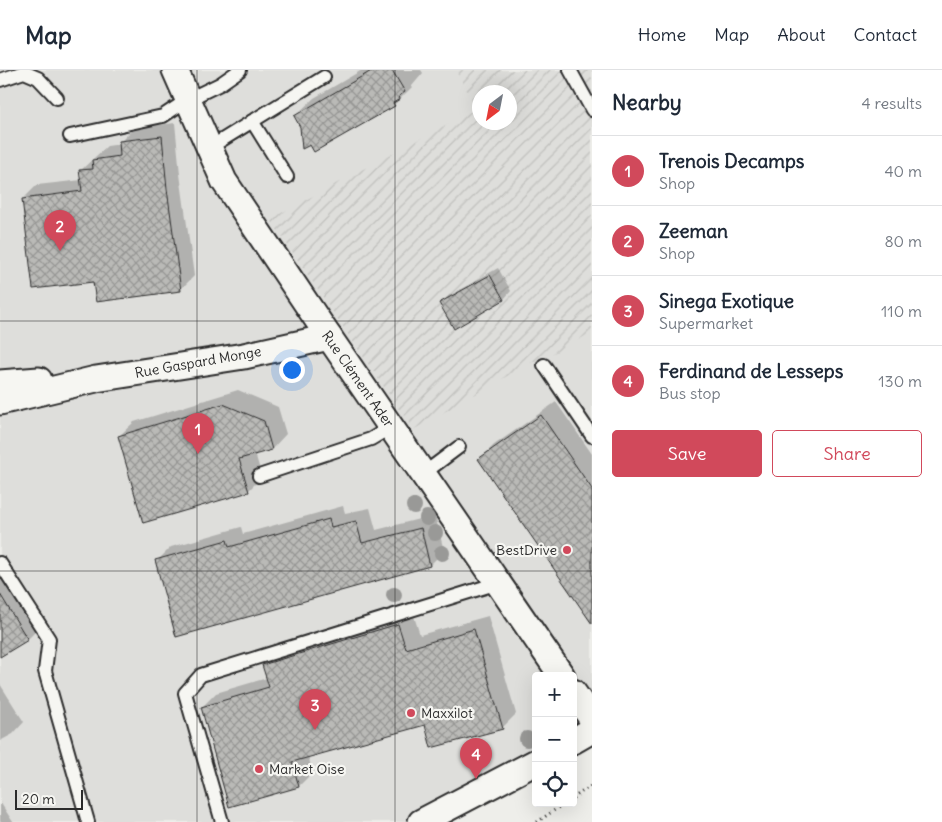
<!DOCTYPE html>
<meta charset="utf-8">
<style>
:root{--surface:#fff;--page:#f6f6f7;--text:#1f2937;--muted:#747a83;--line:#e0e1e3;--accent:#d1495b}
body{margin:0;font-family:Delius,sans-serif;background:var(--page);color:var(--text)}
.controls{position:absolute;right:15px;bottom:15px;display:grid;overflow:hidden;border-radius:5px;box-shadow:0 5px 20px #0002}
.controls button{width:45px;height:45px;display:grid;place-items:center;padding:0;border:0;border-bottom:1px solid var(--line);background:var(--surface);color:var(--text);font:25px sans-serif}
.compass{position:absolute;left:472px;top:15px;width:45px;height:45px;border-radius:50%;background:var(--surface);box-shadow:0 5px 20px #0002;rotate:212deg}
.scale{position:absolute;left:15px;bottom:12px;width:68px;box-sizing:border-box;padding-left:5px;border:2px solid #2b2b2b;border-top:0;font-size:14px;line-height:18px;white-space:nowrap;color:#2b2b2b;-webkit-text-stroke:4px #f6f6f2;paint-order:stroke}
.you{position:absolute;left:291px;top:299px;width:18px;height:18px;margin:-12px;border:4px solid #fff;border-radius:50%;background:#1a73e8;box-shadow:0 0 0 8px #1a73e833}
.badge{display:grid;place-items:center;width:32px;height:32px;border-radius:50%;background:var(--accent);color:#fff;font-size:16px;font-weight:700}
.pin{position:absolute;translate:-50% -41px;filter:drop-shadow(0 1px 2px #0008)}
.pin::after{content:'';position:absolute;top:26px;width:18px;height:15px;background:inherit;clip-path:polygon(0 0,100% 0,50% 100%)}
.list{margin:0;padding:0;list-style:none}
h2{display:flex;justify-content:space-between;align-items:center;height:65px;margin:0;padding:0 20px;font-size:21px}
h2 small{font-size:16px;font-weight:400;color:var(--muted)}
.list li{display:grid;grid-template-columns:32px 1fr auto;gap:15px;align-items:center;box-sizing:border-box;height:70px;padding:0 20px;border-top:1px solid var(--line)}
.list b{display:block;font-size:19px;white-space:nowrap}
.list p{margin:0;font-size:16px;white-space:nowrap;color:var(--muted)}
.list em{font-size:16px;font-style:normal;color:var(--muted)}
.actions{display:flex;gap:10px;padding:15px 20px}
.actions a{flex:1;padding:11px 0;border:1px solid var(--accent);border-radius:5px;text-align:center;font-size:18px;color:var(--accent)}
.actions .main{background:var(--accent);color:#fff}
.icon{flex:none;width:28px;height:28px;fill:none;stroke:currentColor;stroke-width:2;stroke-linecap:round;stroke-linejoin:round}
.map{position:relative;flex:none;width:592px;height:752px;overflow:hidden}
header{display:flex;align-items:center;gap:30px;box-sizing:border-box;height:70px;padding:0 25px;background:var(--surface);border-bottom:1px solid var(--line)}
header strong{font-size:24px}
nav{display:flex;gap:28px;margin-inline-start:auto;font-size:18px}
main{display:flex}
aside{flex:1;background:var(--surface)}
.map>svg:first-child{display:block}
</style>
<header>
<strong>Map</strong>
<nav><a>Home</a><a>Map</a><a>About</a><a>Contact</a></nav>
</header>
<main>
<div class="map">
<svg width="592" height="752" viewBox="0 0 592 752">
<defs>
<pattern id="industrial-furrows" width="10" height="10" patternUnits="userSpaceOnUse" patternTransform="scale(1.25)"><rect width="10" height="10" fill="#dededb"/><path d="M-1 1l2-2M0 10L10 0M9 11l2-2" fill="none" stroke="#bfbfbc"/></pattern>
<pattern id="building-cross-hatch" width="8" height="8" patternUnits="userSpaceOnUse" patternTransform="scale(1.25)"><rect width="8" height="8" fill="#babab7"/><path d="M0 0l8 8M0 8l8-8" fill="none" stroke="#979795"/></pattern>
</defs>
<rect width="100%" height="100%" fill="#eeeeea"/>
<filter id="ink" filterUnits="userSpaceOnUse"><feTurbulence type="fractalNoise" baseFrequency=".02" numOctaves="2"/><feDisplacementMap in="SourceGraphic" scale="10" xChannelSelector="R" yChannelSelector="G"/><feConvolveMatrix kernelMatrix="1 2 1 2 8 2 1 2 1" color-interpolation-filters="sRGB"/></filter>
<g filter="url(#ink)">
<path fill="#dededb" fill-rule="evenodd" d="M0,0H592V666L573,675V606H536V694L423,752H0ZM480,22H510V52H480Z"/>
<path fill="url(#industrial-furrows)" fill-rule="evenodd" d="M455,0H592V262L565,278L528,294L413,360L270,149L477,38ZM480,22H510V52H480Z"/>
<g fill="#0003">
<path d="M362,0H421L423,3L412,16V17L394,35L301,56L295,46L314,28Z"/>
<path d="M175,53L180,104L194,206L180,220L94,210L23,129L37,115L82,110L80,101L95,87L107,76L121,74L120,72L134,58Z"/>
<path d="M498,198L511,221L504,229L455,257L441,233L449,226Z"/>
<path d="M238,320L278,337L286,364L272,379L255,383L262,407L248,421L119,366L134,352Z"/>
<path d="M556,332L592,384V542L480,389L494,375Z"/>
<path d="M343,436L345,443L370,438L376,460L435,445L444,481L430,495L157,491L171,477L241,457L243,464Z"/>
<path d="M0,495L39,558L28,569L0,586Z"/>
<path d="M412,540L420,565L488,546L516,644L502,658L426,653L308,686L313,702L299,716L230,735L202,637L216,623L267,608L263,595L277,581Z"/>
<path d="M0,614L24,652L13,664L0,671Z"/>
<path d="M0,732L13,752H0Z"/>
</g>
<g fill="url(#building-cross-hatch)" stroke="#2b2b2b">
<path d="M373,0H392L405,22L399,26L400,29L393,33L395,36L314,82L310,75L302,79L300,57L294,46Z"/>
<path d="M162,66L167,119L181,221L96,232L93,212L33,219L22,129L82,121L79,100L93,99L92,90L120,86L119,71Z"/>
<path d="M490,205L504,230L454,259L439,233Z"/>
<path d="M223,334L264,351L272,380L239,389L249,422L143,453L118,366Z"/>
<path d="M541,345L592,419V554L478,389Z"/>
<path d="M329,449L331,457L356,451L362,473L421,458L430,496L176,567L155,490L227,470L229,477Z"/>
<path d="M0,524L28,570L0,587Z"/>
<path d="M398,554L406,579L474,559L503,659L431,678L425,655L292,692L299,717L229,737L201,637L269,617L262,595Z"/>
</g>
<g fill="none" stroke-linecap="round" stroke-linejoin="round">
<g stroke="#2b2b2b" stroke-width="16">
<g id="lane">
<path d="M570,0L592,40"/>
<path d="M0,10L24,2L38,8L57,28"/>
<path d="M252,51L287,107"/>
<path d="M70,66L163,46L187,30L220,14L240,0"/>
<path d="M209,78L324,7"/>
<path d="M544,295L592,366"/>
<path d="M423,404L459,377"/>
<path d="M259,406L371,369L391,357"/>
<path d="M0,493L49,569L45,601L88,752"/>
<path d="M222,752L185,623L201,605L498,513"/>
</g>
</g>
<g stroke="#2b2b2b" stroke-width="29">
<g id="street">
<path d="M175,0L224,111L329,267L562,606"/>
<path d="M0,313L39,310"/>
<path d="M0,332L96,309L244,286L329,267"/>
<path d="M573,622L592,649"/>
<path d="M573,671L592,660"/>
<path d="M421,752L536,692"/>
</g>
</g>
<g stroke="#2b2b2b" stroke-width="3" stroke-dasharray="1 4" stroke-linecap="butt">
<path d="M573,728L592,715"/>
<path d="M537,752L565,733"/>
</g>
<use href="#lane" stroke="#f6f6f2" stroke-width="12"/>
<use href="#street" stroke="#f6f6f2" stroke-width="25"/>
</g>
<g fill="#999997">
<circle cx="414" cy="436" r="8"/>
<circle cx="427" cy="448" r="8"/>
<circle cx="435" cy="463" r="8"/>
<circle cx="442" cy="483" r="8"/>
<circle cx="394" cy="525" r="8"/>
<circle cx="527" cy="669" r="8"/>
</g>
</g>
<path fill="none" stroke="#2b2b2b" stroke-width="1" stroke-opacity="0.55" d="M197,0V752M395,0V752M0,251H592M0,501H592"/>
<g fill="#d1495b" stroke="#f6f6f2" stroke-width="2">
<circle cx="567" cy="480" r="5"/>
<circle cx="411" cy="643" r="5"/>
<circle cx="259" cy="699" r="5"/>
</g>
<g text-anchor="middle" stroke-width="4.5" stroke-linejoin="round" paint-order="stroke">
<g font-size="14" fill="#2b2b2b" stroke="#f6f6f2">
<text transform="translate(198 292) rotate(-10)" y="5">Rue Gaspard Monge</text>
<text transform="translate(358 309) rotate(55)" y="5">Rue Clément Ader</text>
</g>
<g font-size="14" fill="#2b2b2b" stroke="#f6f6f2" text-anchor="start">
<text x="557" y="485" text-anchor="end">BestDrive</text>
<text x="421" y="648">Maxxilot</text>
<text x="269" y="704">Market Oise</text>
</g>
</g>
</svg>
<div class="controls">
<button>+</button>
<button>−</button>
<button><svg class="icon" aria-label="locate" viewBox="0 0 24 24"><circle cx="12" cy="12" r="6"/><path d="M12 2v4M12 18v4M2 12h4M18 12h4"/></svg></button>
</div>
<svg class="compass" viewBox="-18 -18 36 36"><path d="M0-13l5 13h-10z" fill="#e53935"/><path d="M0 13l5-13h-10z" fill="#747a83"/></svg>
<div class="scale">20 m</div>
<div class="you"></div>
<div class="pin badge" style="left:198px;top:384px">1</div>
<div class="pin badge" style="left:60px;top:181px">2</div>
<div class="pin badge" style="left:315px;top:660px">3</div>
<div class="pin badge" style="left:476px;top:709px">4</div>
</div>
<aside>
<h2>Nearby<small>4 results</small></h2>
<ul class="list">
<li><span class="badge">1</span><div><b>Trenois Decamps</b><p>Shop</p></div><em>40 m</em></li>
<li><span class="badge">2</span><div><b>Zeeman</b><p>Shop</p></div><em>80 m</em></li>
<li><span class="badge">3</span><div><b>Sinega Exotique</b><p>Supermarket</p></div><em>110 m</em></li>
<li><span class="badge">4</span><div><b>Ferdinand de Lesseps</b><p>Bus stop</p></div><em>130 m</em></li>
</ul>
<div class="actions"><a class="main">Save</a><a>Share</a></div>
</aside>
</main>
